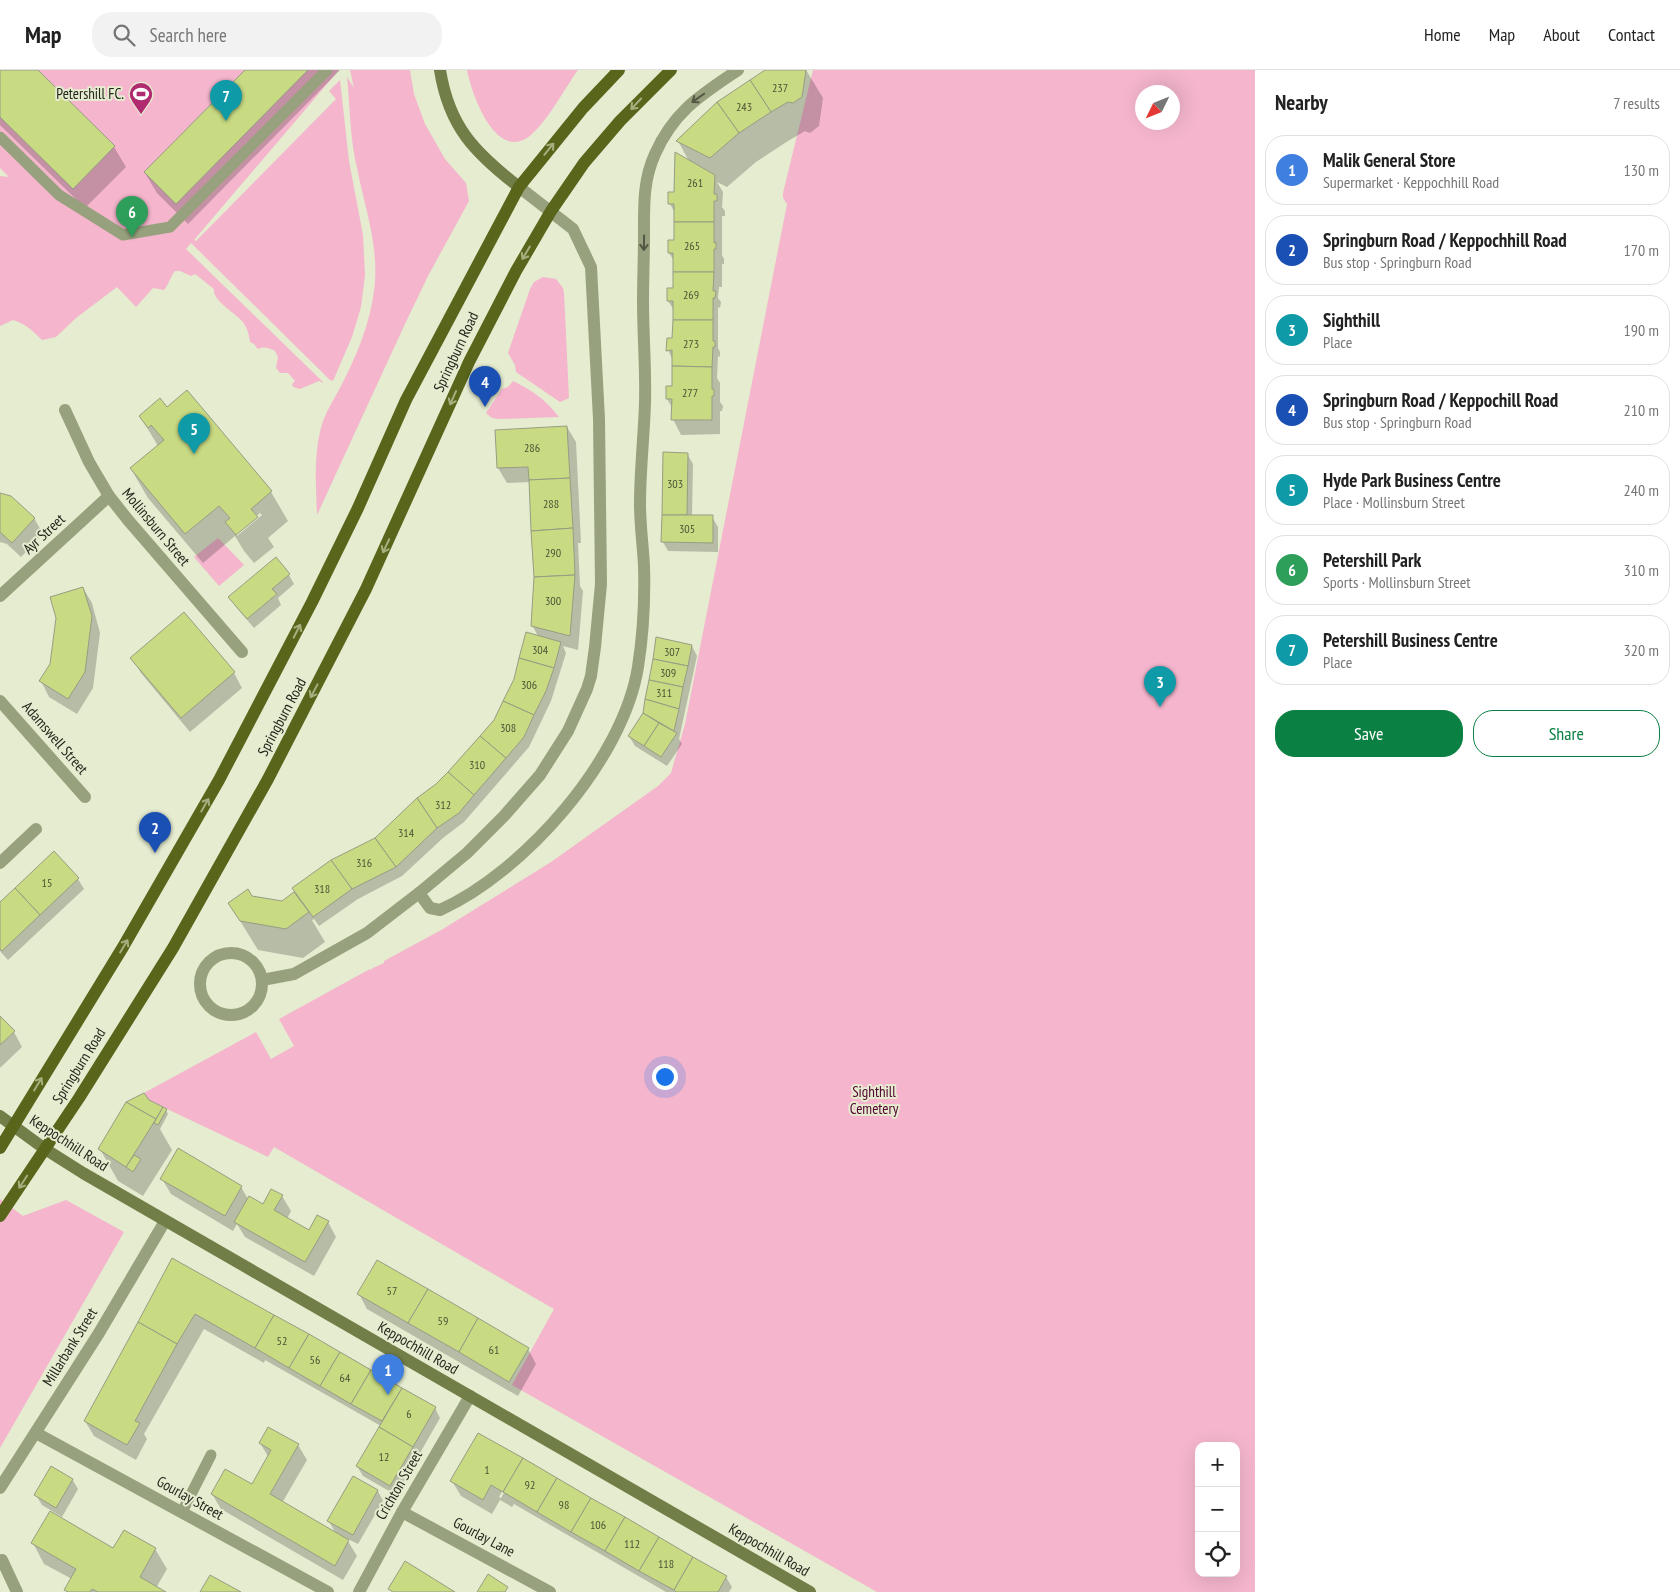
<!DOCTYPE html>
<meta charset="utf-8">
<style>
:root{--surface:#fff;--page:#f2f2f2;--text:#222;--muted:#767676;--line:#e0e0e0;--accent:#0b8043}
body{margin:0;font-family:"PT Sans Narrow",sans-serif;background:var(--page);color:var(--text)}
.controls{position:absolute;right:15px;bottom:15px;display:grid;overflow:hidden;border-radius:10px;box-shadow:0 5px 20px #0002}
.controls button{width:45px;height:45px;display:grid;place-items:center;padding:0;border:0;border-bottom:1px solid var(--line);background:var(--surface);color:var(--text);font:25px sans-serif}
.compass{position:absolute;left:1135px;top:15px;width:45px;height:45px;border-radius:50%;background:var(--surface);box-shadow:0 5px 20px #0002;rotate:227deg}
.you{position:absolute;left:664px;top:1006px;width:18px;height:18px;margin:-12px;border:4px solid #fff;border-radius:50%;background:#1a73e8;box-shadow:0 0 0 8px #1a73e833}
.badge{display:grid;place-items:center;width:32px;height:32px;border-radius:50%;background:var(--accent);color:#fff;font-size:16px;font-weight:700}
.pin{position:absolute;translate:-50% -41px;filter:drop-shadow(0 1px 2px #0008)}
.pin::after{content:'';position:absolute;top:26px;width:18px;height:15px;background:inherit;clip-path:polygon(0 0,100% 0,50% 100%)}
.list{margin:0;padding:0;list-style:none}
h2{display:flex;justify-content:space-between;align-items:center;height:65px;margin:0;padding:0 20px;font-size:21px}
h2 small{font-size:16px;font-weight:400;color:var(--muted)}
.list li{display:grid;grid-template-columns:32px 1fr auto;gap:15px;align-items:center;box-sizing:border-box;height:70px;margin:0 10px 10px;padding:0 10px;border:1px solid var(--line);border-radius:20px}
.list b{display:block;font-size:19px;white-space:nowrap}
.list p{margin:0;font-size:16px;white-space:nowrap;color:var(--muted)}
.list em{font-size:16px;font-style:normal;color:var(--muted)}
.actions{display:flex;gap:10px;padding:15px 20px}
.actions a{flex:1;padding:11px 0;border:1px solid var(--accent);border-radius:20px;text-align:center;font-size:18px;color:var(--accent)}
.actions .main{background:var(--accent);color:#fff}
.icon{flex:none;width:28px;height:28px;fill:none;stroke:currentColor;stroke-width:2;stroke-linecap:round;stroke-linejoin:round}
.map{position:relative;flex:none;width:1255px;height:1522px;overflow:hidden}
header{display:flex;align-items:center;gap:30px;box-sizing:border-box;height:70px;padding:0 25px;background:var(--surface);border-bottom:1px solid var(--line)}
header strong{font-size:24px}
nav{display:flex;gap:28px;margin-inline-start:auto;font-size:18px}
.search{width:350px;height:45px;background:var(--page);display:flex;align-items:center;gap:12px;box-sizing:border-box;padding:0 18px;border-radius:20px;color:var(--muted);font-size:19px}
main{display:flex}
aside{flex:1;background:var(--surface)}
.map>svg:first-child{display:block}
</style>
<header>
<strong>Map</strong>
<div class="search"><svg class="icon" aria-label="search" viewBox="0 0 24 24"><circle cx="10" cy="10" r="6"/><path d="M15 15l6 6"/></svg>Search here</div>
<nav><a>Home</a><a>Map</a><a>About</a><a>Contact</a></nav>
</header>
<main>
<div class="map">
<svg width="1255" height="1522" viewBox="0 0 1255 1522">
<rect width="100%" height="100%" fill="#e5ecd0"/>
<g fill="#f4b5cd" fill-rule="evenodd">
<path d="M0,0H339L194,170L196,171L336,29L329,21L340,10L349,91L363,165L365,205L361,237L352,267L333,311L330,310L191,173L186,179L324,313L319,311L300,319L293,317L292,314L295,311L288,303H280L276,298L278,287L275,281C269,278 264,276 258,279L254,274L250,272C249,264 247,256 241,250C234,242 212,230 214,219L195,204L191,206L180,201H175C170,207 169,214 164,220L153,218L136,237L117,217L76,248L56,267L42,270C33,261 26,254 13,250L0,256V106L9,107L0,98Z"/>
<path d="M350,0H410L414,24L425,54L445,89L466,113L469,131L428,206L404,256L317,445C316,413 313,382 323,351C328,338 336,326 342,314C357,285 370,253 374,221C380,178 365,139 357,98C350,69 350,37 347,7L354,18Z"/>
<path d="M467,0H578C565,18 545,56 527,68C494,89 471,22 467,0Z"/>
<path d="M813,0H1255V1522H877L512,1315L554,1239L274,1077L268,1087L163,1037L149,1030L144,1023L256,962L271,989L294,976L279,949L370,899L371,900L373,898L384,893V891L443,859L551,792L658,716L671,703L685,654L787,134L783,128V123ZM1142,22H1172V52H1142ZM1199,1376H1236V1503H1199Z"/>
<path d="M543,207L556,209L563,218L564,223L569,328L560,332L516,302L515,295L508,283L530,219L534,212Z"/>
<path d="M513,311C533,321 545,329 559,347L499,349L492,348L486,343L502,319L508,317Z"/>
<path d="M218,468L244,495L219,516L194,487Z"/>
<path d="M0,1129L23,1146L66,1130L124,1162L0,1378Z"/>
</g>
<g fill="#0003" fill-rule="evenodd">
<path d="M0,0H36L114,77L126,97L85,138L0,55Z"/>
<path d="M247,0H340L188,154L157,123L145,103Z"/>
<path d="M767,0H806L823,28L819,56L810,63L805,61L788,71L756,92L727,117L717,112L723,122L722,137L725,141V146H722V185L724,189V194H722V217H719L718,228L721,232L720,238L718,237V278L720,282V287L718,286L717,308L720,313V332L723,336L722,341H720V364L681,365L673,349V339L667,329L673,318V290L668,280L674,270V240L668,231L674,220L675,192L669,183L675,171V143L670,134L690,93L678,71Z"/>
<path d="M167,338L271,422L288,451L268,468L274,477L254,493L244,481L235,466L203,493L148,428L131,399L158,376L140,346ZM260,443L262,445L237,466V463Z"/>
<path d="M567,357L576,372L581,473H578L580,516L583,521L578,580L563,576L566,583L551,631L529,677L464,752L443,768L402,806L358,829L319,856L314,849L312,850L325,872L303,888L258,880L229,833L251,827L283,833L376,769L437,715L495,650L538,566L532,555L535,507L530,412L507,413L498,398L496,361Z"/>
<path d="M687,384L693,394L692,446L712,447L718,457V482L668,481L663,472Z"/>
<path d="M0,424L34,448L43,464L21,487L7,474L0,472Z"/>
<path d="M289,505L294,514L278,528L281,535L254,558L236,537L230,527Z"/>
<path d="M83,518L92,533L100,563L93,618L77,644L49,627L41,611L51,594Z"/>
<path d="M692,576L697,586L679,669L682,674L667,696L635,676L629,666Z"/>
<path d="M132,588L234,603L242,618L190,662L141,603Z"/>
<path d="M54,783L78,809L84,819L8,890L0,881V833Z"/>
<path d="M0,947L14,962L22,977L0,998Z"/>
<path d="M149,1031L166,1040L168,1044L160,1059L172,1080L143,1126L118,1111L100,1079Z"/>
<path d="M162,1109L241,1117L248,1129L264,1135L282,1126L291,1141L287,1149L310,1162L328,1152L336,1167L314,1206L245,1167L237,1154L233,1161L171,1124Z"/>
<path d="M173,1190L435,1338L440,1348L396,1425L363,1406L357,1396L381,1356L265,1290L264,1293L204,1259L144,1364L147,1369L136,1390L94,1366L85,1351Z"/>
<path d="M359,1224L528,1279L536,1294L518,1326L367,1239Z"/>
<path d="M478,1364L726,1507L732,1517L729,1522H666L514,1434L512,1437L500,1430L492,1444L461,1426L452,1411ZM517,1395H520L501,1428L499,1427Z"/>
<path d="M260,1373L298,1375L307,1390L282,1433L336,1464L329,1451L354,1408L378,1421L383,1431L358,1474L346,1468L357,1486L343,1510L221,1439L212,1424L252,1416L269,1388Z"/>
<path d="M72,1409L78,1419L62,1447L42,1435L36,1425Z"/>
<path d="M33,1473L114,1480L155,1479L167,1499L156,1518L164,1522H67L66,1520L72,1509L44,1494Z"/>
</g>
<g fill="#c8db83" stroke="#969d83">
<path d="M0,0H38L115,76L73,119L0,47Z"/>
<path d="M245,0H308L176,134L144,102Z"/>
<path d="M765,0H806L802,27L793,33L788,32L771,42L750,10Z"/>
<path d="M750,10L771,42L739,63L717,32Z"/>
<path d="M717,32L739,63L710,88L676,71Z"/>
<path d="M675,82L715,105L714,124H717V131H714V152H674V134H668V122H674Z"/>
<path d="M674,152H714V173L716,172V179H714V202H673V183H668V170H674Z"/>
<path d="M673,202H714L713,221H716L715,228H713V250H673V231H667V218H673Z"/>
<path d="M673,250H713V271H715V277H713L712,297L672,296V280L666,281L667,268H672Z"/>
<path d="M672,296L712,297V319H714V326H712V350H671L672,329H666V316H672Z"/>
<path d="M187,320L272,421L251,439L258,447L236,465L225,452L230,448L219,436L185,464L130,398L164,370L151,355L148,358L139,346L160,328L167,337Z"/>
<path d="M567,356L570,408L529,410L528,397L497,398L495,360Z"/>
<path d="M663,382L688,383L687,445H662Z"/>
<path d="M570,408L573,458L531,461L529,410Z"/>
<path d="M0,423L11,426L35,448L12,473L0,462Z"/>
<path d="M662,445H713V473L661,472Z"/>
<path d="M573,458L575,505L534,507L531,461Z"/>
<path d="M276,487L290,504L272,519L277,524L247,549L228,527Z"/>
<path d="M575,505L570,566L531,556L534,507Z"/>
<path d="M83,517L92,546L85,602L68,629L39,611L50,594L56,548L50,527Z"/>
<path d="M184,542L235,602L181,648L130,588Z"/>
<path d="M526,562L561,572L554,598L519,588Z"/>
<path d="M656,567L692,575L688,596L653,589Z"/>
<path d="M519,588L554,598L546,621L534,645L503,631L514,609Z"/>
<path d="M653,589L688,596L683,617L649,610Z"/>
<path d="M649,610L683,617L679,639L645,629Z"/>
<path d="M645,629L679,639L674,661L643,643Z"/>
<path d="M503,631L534,645L524,667L506,688L480,666L494,650Z"/>
<path d="M643,643L659,653L644,676L628,666Z"/>
<path d="M659,653L677,663L661,687L644,676Z"/>
<path d="M480,666L506,688L474,725L448,702Z"/>
<path d="M448,702L474,725L459,743L437,758L417,728L436,714Z"/>
<path d="M417,728L437,758L396,797L375,768Z"/>
<path d="M375,768L396,797L352,819L331,790Z"/>
<path d="M54,781L79,808L40,845L15,818Z"/>
<path d="M331,790L352,819L313,847L292,818Z"/>
<path d="M15,818L40,845L2,881L0,879V832Z"/>
<path d="M248,819L252,826L282,831L294,822L309,842L286,859L240,851L228,833Z"/>
<path d="M0,946L15,961L0,975Z"/>
<path d="M144,1023L149,1030L163,1037L156,1049L126,1032Z"/>
<path d="M126,1032L156,1049L126,1097L98,1079Z"/>
<path d="M163,1037L167,1039L158,1055L154,1053Z"/>
<path d="M178,1078L242,1116L225,1146L160,1109Z"/>
<path d="M134,1085L141,1089L133,1102L126,1097Z"/>
<path d="M271,1119L283,1125L274,1140L309,1160L317,1145L329,1151L305,1192L234,1152L249,1126L263,1134Z"/>
<path d="M172,1188L274,1245L255,1278L195,1244L177,1274L138,1252Z"/>
<path d="M377,1190L428,1219L408,1253L357,1224Z"/>
<path d="M428,1219L478,1248L459,1282L408,1253Z"/>
<path d="M274,1245L309,1264L289,1298L255,1278Z"/>
<path d="M478,1248L529,1278L509,1312L459,1282Z"/>
<path d="M138,1252L177,1274L135,1351L140,1353L127,1375L84,1351Z"/>
<path d="M309,1264L340,1282L320,1316L289,1298Z"/>
<path d="M340,1282L371,1300L351,1334L320,1316Z"/>
<path d="M371,1300L402,1318L382,1351L351,1334Z"/>
<path d="M402,1318L436,1337L413,1377L379,1357Z"/>
<path d="M268,1357L299,1374L270,1424L349,1470L335,1496L211,1424L225,1399L252,1414L271,1380L259,1373Z"/>
<path d="M379,1357L413,1377L390,1416L356,1396Z"/>
<path d="M478,1363L523,1388L503,1422L491,1415L483,1430L450,1411Z"/>
<path d="M523,1388L557,1408L537,1442L503,1422Z"/>
<path d="M51,1396L73,1409L56,1438L34,1425Z"/>
<path d="M353,1406L378,1420L353,1465L327,1451Z"/>
<path d="M557,1408L591,1428L571,1462L537,1442Z"/>
<path d="M591,1428L625,1447L605,1481L571,1462Z"/>
<path d="M50,1441L113,1478L124,1460L156,1478L140,1507L166,1522H98L92,1519L90,1522H68L64,1520L76,1499L31,1473Z"/>
<path d="M625,1447L659,1467L639,1501L605,1481Z"/>
<path d="M659,1467L693,1487L674,1520L639,1501Z"/>
<path d="M693,1487L727,1506L718,1522H676L674,1520Z"/>
<path d="M405,1491L455,1522H393L388,1519Z"/>
<path d="M488,1504L508,1517L505,1522H477Z"/>
<path d="M210,1505L241,1522H200Z"/>
</g>
<g fill="none" stroke-linecap="round" stroke-linejoin="round">
<g stroke="#98a17d" stroke-width="11">
<path d="M0,67L59,125L123,165L170,157L327,0"/>
<path d="M182,1442L211,1385"/>
</g>
<g stroke="#98a17d" stroke-width="12">
<path d="M65,340L89,392L109,426L128,450L242,582"/>
<path d="M0,526L109,426"/>
<path d="M0,631L85,727"/>
<path d="M0,793L36,759"/>
<path d="M419,823L430,838L440,840C524,802 623,690 638,597C643,565 645,529 644,496C643,476 640,455 640,434C640,400 644,366 645,333C646,299 643,265 643,232C643,209 644,187 644,164C644,136 643,110 655,84C674,41 701,25 738,0"/>
<circle cx="231" cy="914" r="31"/>
<path d="M262,910L294,904L367,863L419,823L467,783L504,746L540,705L568,661L587,619L591,606L595,577L601,514L599,349L591,197L573,159L519,117"/>
<path d="M36,1363L328,1522"/>
<path d="M0,1418L99,1263L165,1151"/>
<path d="M402,1442L550,1522"/>
<path d="M2,1490L17,1522"/>
<path d="M359,1522L402,1442L470,1326"/>
</g>
<g stroke="#727e47" stroke-width="12">
<path d="M440,0C449,57 475,83 519,117"/>
<path d="M0,1046L45,1079L83,1103L810,1522"/>
</g>
<g stroke="#58651b" stroke-width="12">
<path d="M0,1078L123,877L219,710L312,532L358,438L406,330L519,117L583,38L619,0"/>
<path d="M0,1146L79,1028L173,878L268,709L366,519L469,292L516,201L551,141L584,93L620,51L671,0"/>
</g>
</g>
<defs><path id="oneway-shaft" d="M-6 0H5M1.5-3L5.5 0L1.5 3" fill="none" stroke-width="1.6" stroke-linecap="round" stroke-linejoin="round" transform="scale(1.25)"/></defs>
<g stroke="#525743">
<use href="#oneway-shaft" transform="translate(698 28) rotate(145)"/>
<use href="#oneway-shaft" transform="translate(644 173) rotate(91)"/>
</g>
<g stroke="#a6af7f">
<use href="#oneway-shaft" transform="translate(636 34) rotate(133)"/>
<use href="#oneway-shaft" transform="translate(549 79) rotate(-51)"/>
<use href="#oneway-shaft" transform="translate(526 183) rotate(121)"/>
<use href="#oneway-shaft" transform="translate(453 328) rotate(114)"/>
<use href="#oneway-shaft" transform="translate(386 476) rotate(115)"/>
<use href="#oneway-shaft" transform="translate(297 561) rotate(-63)"/>
<use href="#oneway-shaft" transform="translate(314 621) rotate(118)"/>
<use href="#oneway-shaft" transform="translate(205 735) rotate(-60)"/>
<use href="#oneway-shaft" transform="translate(124 876) rotate(-59)"/>
<use href="#oneway-shaft" transform="translate(38 1014) rotate(-59)"/>
<use href="#oneway-shaft" transform="translate(23 1112) rotate(123)"/>
</g>
<defs>
<g id="stadium-pin" transform="scale(1.25)"><path d="M0 17L-7.5 6A9.5 9.5 0 1 1 7.5 6Z" fill="#b02a6f" stroke="#e5ecd0"/><path d="M0-5a6.5 5 0 1 0 0 10a6.5 5 0 1 0 0-10ZM-3.5-1.8h7v3.6h-7Z" fill="#fff"/></g>
</defs>
<g fill-rule="evenodd">
<use href="#stadium-pin" x="141" y="24"/>
</g>
<g text-anchor="middle" stroke-width="4" stroke-linejoin="round" paint-order="stroke">
<g font-size="12" fill="#4d5336">
<text x="780" y="22">237</text>
<text x="744" y="41">243</text>
<text x="695" y="117">261</text>
<text x="692" y="180">265</text>
<text x="691" y="229">269</text>
<text x="691" y="278">273</text>
<text x="690" y="327">277</text>
<text x="532" y="382">286</text>
<text x="675" y="418">303</text>
<text x="551" y="438">288</text>
<text x="687" y="463">305</text>
<text x="553" y="487">290</text>
<text x="553" y="535">300</text>
<text x="540" y="584">304</text>
<text x="672" y="586">307</text>
<text x="668" y="607">309</text>
<text x="529" y="619">306</text>
<text x="664" y="627">311</text>
<text x="508" y="662">308</text>
<text x="477" y="699">310</text>
<text x="443" y="739">312</text>
<text x="406" y="767">314</text>
<text x="364" y="797">316</text>
<text x="47" y="817">15</text>
<text x="322" y="823">318</text>
<text x="392" y="1225">57</text>
<text x="443" y="1255">59</text>
<text x="282" y="1275">52</text>
<text x="494" y="1284">61</text>
<text x="315" y="1294">56</text>
<text x="345" y="1312">64</text>
<text x="409" y="1348">6</text>
<text x="384" y="1391">12</text>
<text x="487" y="1404">1</text>
<text x="530" y="1419">92</text>
<text x="564" y="1439">98</text>
<text x="598" y="1459">106</text>
<text x="632" y="1478">112</text>
<text x="666" y="1498">118</text>
</g>
<g font-size="15" fill="#24261c" stroke="#e5ecd0" text-anchor="end">
<text x="124" y="29">Petershill FC.</text>
</g>
<g font-size="15" fill="#24261c" stroke="#e5ecd0">
<text transform="translate(456 282) rotate(-65)" y="5">Springburn Road</text>
<text transform="translate(156 457) rotate(50)" y="5">Mollinsburn Street</text>
<text transform="translate(44 464) rotate(-43)" y="5">Ayr Street</text>
<text transform="translate(282 647) rotate(-62)" y="5">Springburn Road</text>
<text transform="translate(55 668) rotate(49)" y="5">Adamswell Street</text>
<text transform="translate(79 996) rotate(-58)" y="5">Springburn Road</text>
<text transform="translate(69 1073) rotate(33)" y="5">Keppochhill Road</text>
<text transform="translate(70 1277) rotate(-58)" y="5">Millarbank Street</text>
<text transform="translate(418 1278) rotate(30)" y="5">Keppochhill Road</text>
<text transform="translate(399 1415) rotate(-60)" y="5">Crichton Street</text>
<text transform="translate(190 1428) rotate(29)" y="5">Gourlay Street</text>
<text transform="translate(484 1467) rotate(28)" y="5">Gourlay Lane</text>
<text transform="translate(769 1480) rotate(30)" y="5">Keppochhill Road</text>
</g>
<g font-size="15" fill="#53032f" stroke="#e5ecd0">
<text x="874" y="1027">Sighthill<tspan x="874" dy="17">Cemetery</tspan></text>
</g>
</g>
</svg>
<div class="controls">
<button>+</button>
<button>−</button>
<button><svg class="icon" aria-label="locate" viewBox="0 0 24 24"><circle cx="12" cy="12" r="6"/><path d="M12 2v4M12 18v4M2 12h4M18 12h4"/></svg></button>
</div>
<svg class="compass" viewBox="-18 -18 36 36"><path d="M0-13l5 13h-10z" fill="#e53935"/><path d="M0 13l5-13h-10z" fill="#767676"/></svg>
<div class="you"></div>
<div class="pin badge" style="left:388px;top:1325px;background:#3f7fe0">1</div>
<div class="pin badge" style="left:155px;top:783px;background:#1a4fb4">2</div>
<div class="pin badge" style="left:1160px;top:637px;background:#0f9aa8">3</div>
<div class="pin badge" style="left:485px;top:337px;background:#1a4fb4">4</div>
<div class="pin badge" style="left:194px;top:384px;background:#0f9aa8">5</div>
<div class="pin badge" style="left:132px;top:167px;background:#2e9e5b">6</div>
<div class="pin badge" style="left:226px;top:51px;background:#0f9aa8">7</div>
</div>
<aside>
<h2>Nearby<small>7 results</small></h2>
<ul class="list">
<li><span class="badge" style="background:#3f7fe0">1</span><div><b>Malik General Store</b><p>Supermarket · Keppochhill Road</p></div><em>130 m</em></li>
<li><span class="badge" style="background:#1a4fb4">2</span><div><b>Springburn Road / Keppochhill Road</b><p>Bus stop · Springburn Road</p></div><em>170 m</em></li>
<li><span class="badge" style="background:#0f9aa8">3</span><div><b>Sighthill</b><p>Place</p></div><em>190 m</em></li>
<li><span class="badge" style="background:#1a4fb4">4</span><div><b>Springburn Road / Keppochill Road</b><p>Bus stop · Springburn Road</p></div><em>210 m</em></li>
<li><span class="badge" style="background:#0f9aa8">5</span><div><b>Hyde Park Business Centre</b><p>Place · Mollinsburn Street</p></div><em>240 m</em></li>
<li><span class="badge" style="background:#2e9e5b">6</span><div><b>Petershill Park</b><p>Sports · Mollinsburn Street</p></div><em>310 m</em></li>
<li><span class="badge" style="background:#0f9aa8">7</span><div><b>Petershill Business Centre</b><p>Place</p></div><em>320 m</em></li>
</ul>
<div class="actions"><a class="main">Save</a><a>Share</a></div>
</aside>
</main>
